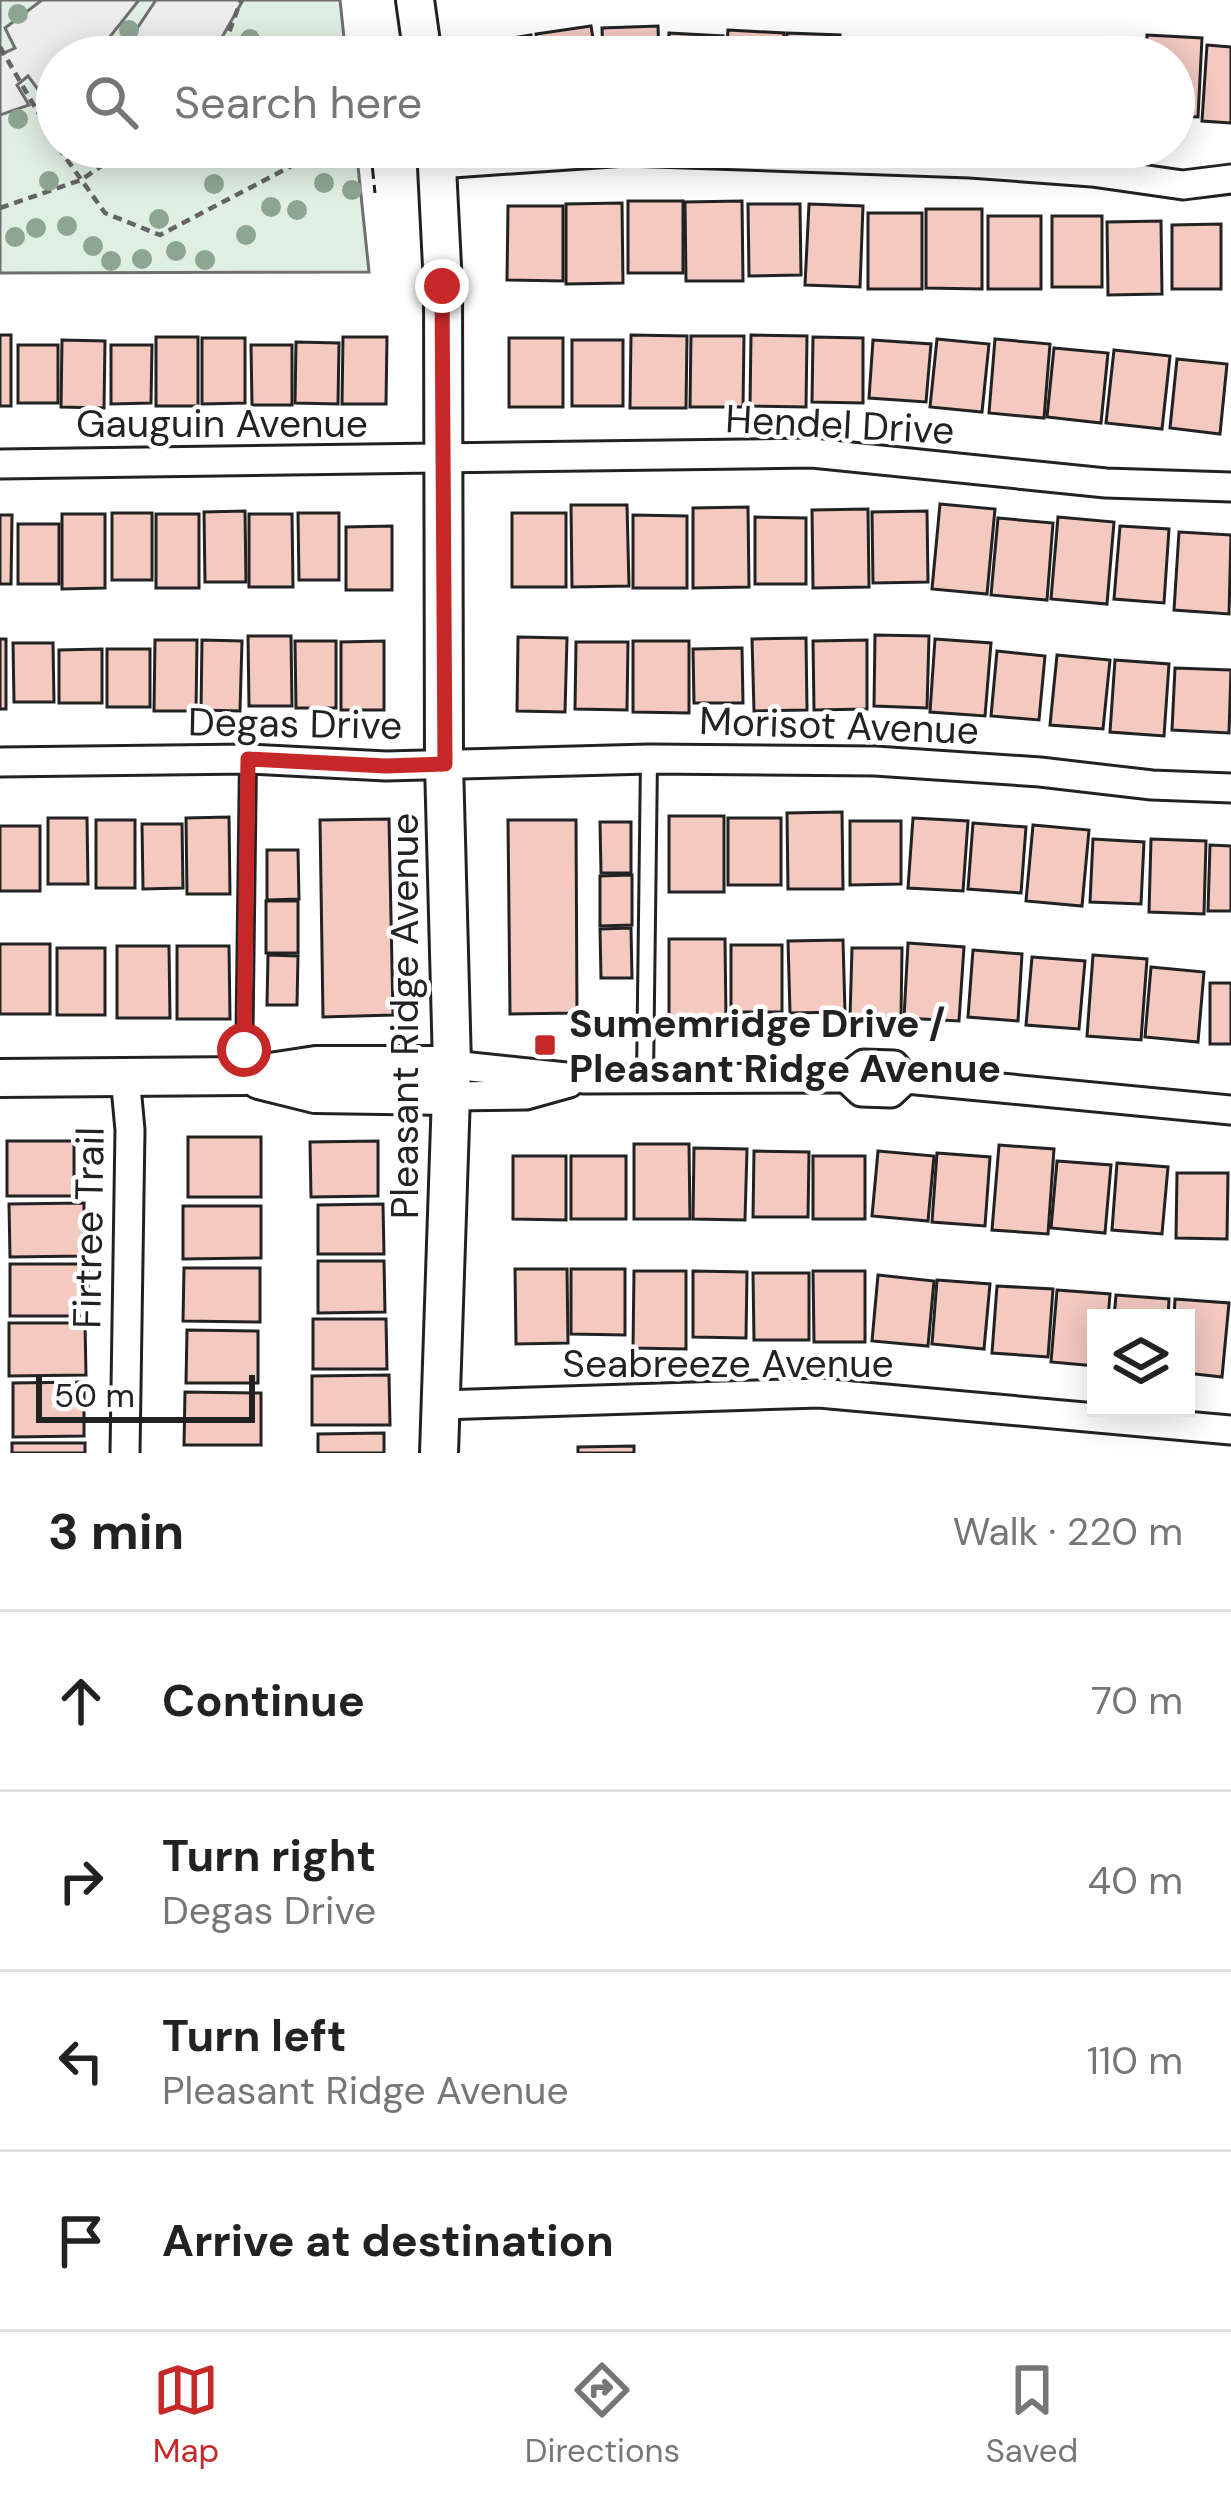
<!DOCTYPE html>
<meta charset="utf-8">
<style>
:root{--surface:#fff;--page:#f2f2f2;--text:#222;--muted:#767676;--line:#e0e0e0;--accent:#c62828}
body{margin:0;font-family:"DM Sans",sans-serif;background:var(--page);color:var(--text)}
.controls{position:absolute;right:36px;bottom:36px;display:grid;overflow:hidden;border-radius:0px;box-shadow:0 6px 30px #0003}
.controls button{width:108px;height:108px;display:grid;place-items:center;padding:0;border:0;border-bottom:3px solid var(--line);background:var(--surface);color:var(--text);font:60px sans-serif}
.scale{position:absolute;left:36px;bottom:30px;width:219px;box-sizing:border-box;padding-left:12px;border:6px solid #222;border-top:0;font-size:33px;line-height:42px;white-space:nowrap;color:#222;-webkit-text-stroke:9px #fff;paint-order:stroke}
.stop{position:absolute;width:36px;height:36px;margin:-27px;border:9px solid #c62828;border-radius:50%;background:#fff}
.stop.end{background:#c62828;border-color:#fff;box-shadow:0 3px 12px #0008}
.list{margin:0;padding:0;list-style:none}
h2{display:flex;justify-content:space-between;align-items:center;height:156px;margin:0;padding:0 48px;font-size:51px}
h2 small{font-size:39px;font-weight:400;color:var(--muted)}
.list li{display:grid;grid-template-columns:78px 1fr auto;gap:36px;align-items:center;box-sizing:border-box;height:180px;padding:0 48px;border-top:3px solid var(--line)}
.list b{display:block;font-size:45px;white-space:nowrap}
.list p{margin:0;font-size:39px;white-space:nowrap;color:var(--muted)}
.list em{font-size:39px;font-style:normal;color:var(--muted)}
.icon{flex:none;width:66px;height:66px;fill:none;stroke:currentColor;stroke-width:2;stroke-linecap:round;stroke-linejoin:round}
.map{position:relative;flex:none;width:1231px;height:1453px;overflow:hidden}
.search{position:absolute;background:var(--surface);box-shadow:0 6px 30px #0003;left:36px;right:36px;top:36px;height:132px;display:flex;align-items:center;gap:30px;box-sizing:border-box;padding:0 42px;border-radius:66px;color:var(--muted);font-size:45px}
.sheet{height:876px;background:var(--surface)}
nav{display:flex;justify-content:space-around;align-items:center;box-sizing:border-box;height:168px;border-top:3px solid var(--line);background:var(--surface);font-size:33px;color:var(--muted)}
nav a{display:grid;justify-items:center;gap:6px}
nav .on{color:var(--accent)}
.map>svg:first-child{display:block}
</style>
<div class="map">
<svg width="1231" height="1453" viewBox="0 0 1231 1453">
<rect width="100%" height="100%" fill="#fff"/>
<path fill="#e0efe3" stroke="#6f6f6f" stroke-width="3" d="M0,0H340L346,57H57V147H356L369,272L0,273Z"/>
<g fill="#ededed" stroke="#6f6f6f" stroke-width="3">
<path d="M42,0H139L94,57H57V86L43,96L28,76L17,85L29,105L0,115V55L15,48L5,28Z"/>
<path d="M156,0H243L211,57H112L132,36Z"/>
</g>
<g fill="#f3c9c0" stroke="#222" stroke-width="3">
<path d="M591,26L596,57H539L536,34Z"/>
<path d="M658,26L659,57H603L602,28Z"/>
<path d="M728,30L784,33L783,57H726Z"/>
<path d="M669,33L723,36L722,57H668Z"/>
<path d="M787,33L840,35L839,57H786Z"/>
<path d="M531,35L535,57H477L475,44Z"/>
<path d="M1147,35L1202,38L1198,117L1174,116V57H1146Z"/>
<path d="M905,41L960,44V57H904Z"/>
<path d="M848,42L901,45V57H847Z"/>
<path d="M966,44L1020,46V57H966Z"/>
<path d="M1026,44L1080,49V57H1025Z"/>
<path d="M1207,45L1231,47V123L1202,121Z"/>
<rect x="628" y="201" width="55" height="72"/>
<path d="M742,201L743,281H686L685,202Z"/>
<path d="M622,203L623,283L566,284V204Z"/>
<path d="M748,204H800L801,275L749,276Z"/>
<path d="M809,204L863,206L860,287L805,285Z"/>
<path d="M508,206H563V281L507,280Z"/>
<path d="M926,209H982V289L926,288Z"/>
<rect x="868" y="213" width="54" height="76"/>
<rect x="988" y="216" width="53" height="73"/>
<rect x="1052" y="216" width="50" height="71"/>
<path d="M1161,221L1162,294L1108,295L1107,222Z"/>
<path d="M1221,224V289H1172V225Z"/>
<rect x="0" y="335" width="11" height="71"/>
<path d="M631,335L687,336L686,408H630Z"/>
<path d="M751,335L807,336L806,407L750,406Z"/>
<path d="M691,336H744L743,407H690Z"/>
<rect x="156" y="337" width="42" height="69"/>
<path d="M343,337H387L386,404H342Z"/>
<path d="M813,337L863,338V403L812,402Z"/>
<path d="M202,338H245V403L202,404Z"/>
<rect x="509" y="338" width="54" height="69"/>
<path d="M937,339L989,344L982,412L930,407Z"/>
<path d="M995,339L1050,344L1044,418L989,413Z"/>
<path d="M62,340L105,341L104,408L61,407Z"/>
<rect x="572" y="340" width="51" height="66"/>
<path d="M873,340L931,344L926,402L869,398Z"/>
<path d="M296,342L339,343L338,404L295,403Z"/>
<rect x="18" y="345" width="40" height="58"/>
<path d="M111,345H152L151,403L111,404Z"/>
<path d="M251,345H292V405H252Z"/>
<path d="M1054,348L1108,353L1101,423L1047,417Z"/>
<path d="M1114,350L1170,356L1162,429L1106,423Z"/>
<path d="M1177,359L1227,364L1220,434L1170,428Z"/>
<path d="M940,504L995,509L987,594L932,589Z"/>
<path d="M571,505H627L629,586L572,587Z"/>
<path d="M748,507L749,587L693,588V508Z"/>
<path d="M868,509L869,587L813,588L812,510Z"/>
<path d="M245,511L246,582H205L204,512Z"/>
<path d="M927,511L928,582L873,583L872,512Z"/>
<rect x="112" y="513" width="40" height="67"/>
<path d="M298,513H339V580H299Z"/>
<rect x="512" y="513" width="54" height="74"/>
<path d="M62,514H105V588L62,589Z"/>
<rect x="156" y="514" width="43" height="74"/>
<path d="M249,514H292L293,587H249Z"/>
<path d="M0,515H12L11,584H0Z"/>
<path d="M633,515L687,516V588H633Z"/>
<path d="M755,517L806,518V584H755Z"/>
<path d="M1058,517L1114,522L1107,604L1051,599Z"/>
<path d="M998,518L1053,523L1047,600L991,595Z"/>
<rect x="18" y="524" width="41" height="60"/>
<path d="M392,526V590H346V527Z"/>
<path d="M1120,526L1169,529L1164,603L1114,599Z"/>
<path d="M1179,532L1231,535L1229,614L1174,610Z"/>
<path d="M875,635L929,636L927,708L874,706Z"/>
<path d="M248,636H291L292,706H249Z"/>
<path d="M518,637L567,638L565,712L517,711Z"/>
<path d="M806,638L807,710L754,711L752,639Z"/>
<rect x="0" y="639" width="6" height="70"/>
<path d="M935,639L991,643L985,716L930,712Z"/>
<path d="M155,640H197L196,711H154Z"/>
<path d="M202,640L242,641L240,711L201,710Z"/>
<path d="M867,640V709L814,710L813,641Z"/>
<path d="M295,641H336V708H296Z"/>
<path d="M384,641V710H341V642Z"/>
<path d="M633,641H689V713L633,712Z"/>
<path d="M576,642H628L627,710L575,709Z"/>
<path d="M13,643H53L54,702H14Z"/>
<path d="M742,648L743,703H694L693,649Z"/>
<path d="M102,649V703H59V650Z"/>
<rect x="107" y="649" width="43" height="58"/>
<path d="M997,651L1045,656L1039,720L991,716Z"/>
<path d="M1057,655L1110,660L1103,729L1050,725Z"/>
<path d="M1115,660L1169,664L1164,736L1110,732Z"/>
<path d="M1175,668L1231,670L1229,733L1172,730Z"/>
<path d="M842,812L843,889H788L787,813Z"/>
<rect x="669" y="816" width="55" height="76"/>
<path d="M229,817L230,894H187L186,818Z"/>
<path d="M48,818H87L88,884H48Z"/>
<rect x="728" y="818" width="53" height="67"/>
<path d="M913,818L968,821L963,891L908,888Z"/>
<path d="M389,819L393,1015L323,1017L320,820Z"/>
<rect x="96" y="820" width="39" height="68"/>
<path d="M508,820H576L577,1013L510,1014Z"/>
<path d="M850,821H901V884L850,885Z"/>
<path d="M600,822H631V873H601Z"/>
<path d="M973,823L1026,827L1021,893L968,889Z"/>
<path d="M142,824H182L183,888L143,889Z"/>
<path d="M1033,825L1089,830L1082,906L1026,901Z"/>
<rect x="0" y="826" width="40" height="65"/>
<path d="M1093,839L1144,842L1141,904L1090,902Z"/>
<path d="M1151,839L1206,841L1204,914L1149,912Z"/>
<path d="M1210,845L1231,846V911H1208Z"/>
<path d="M267,850H298L299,899L267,900Z"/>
<path d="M632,875V925L600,926V876Z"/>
<rect x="266" y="901" width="32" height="52"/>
<path d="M631,928L632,978H601L600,929Z"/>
<path d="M669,939H725L726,1020L669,1021Z"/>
<path d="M843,940L845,1012L790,1013L788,941Z"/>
<path d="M908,943L964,947L959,1021L904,1018Z"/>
<rect x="0" y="944" width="50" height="70"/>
<rect x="731" y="945" width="51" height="67"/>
<path d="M117,946H169L170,1018H117Z"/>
<path d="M177,946H229L230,1019H177Z"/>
<rect x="57" y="948" width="48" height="67"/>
<path d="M852,948H902L901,1018H850Z"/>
<path d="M973,950L1022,954L1018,1021L968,1017Z"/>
<path d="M268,955L298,956L297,1005H267Z"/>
<path d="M1093,955L1147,959L1141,1040L1087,1036Z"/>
<path d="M1032,957L1085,961L1079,1029L1026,1025Z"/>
<path d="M1151,967L1204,972L1198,1042L1145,1037Z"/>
<rect x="1210" y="983" width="21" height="61"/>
<rect x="188" y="1137" width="73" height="60"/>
<rect x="7" y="1141" width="67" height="55"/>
<path d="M378,1141V1196L311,1197L310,1142Z"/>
<path d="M634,1144H689L690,1219H634Z"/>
<path d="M999,1145L1054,1149L1048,1234L992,1230Z"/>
<path d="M694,1148L747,1149L745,1220L693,1219Z"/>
<path d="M754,1151L809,1152L808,1217H753Z"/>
<path d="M878,1151L934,1156L928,1221L872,1216Z"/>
<path d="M937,1153L990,1157L985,1226L932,1222Z"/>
<path d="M513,1156H566V1220L513,1219Z"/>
<rect x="571" y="1156" width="55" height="63"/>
<rect x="813" y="1156" width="52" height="63"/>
<path d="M1057,1161L1111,1165L1105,1233L1051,1228Z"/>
<path d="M1117,1163L1168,1167L1162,1234L1112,1230Z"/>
<path d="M1177,1173H1228L1227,1239L1176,1238Z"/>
<path d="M84,1203V1256L10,1257L9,1204Z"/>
<path d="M383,1204L384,1254H318V1205Z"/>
<path d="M183,1206H261V1258L183,1259Z"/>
<path d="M318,1261H384L385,1312L318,1313Z"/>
<rect x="10" y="1264" width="78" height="52"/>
<path d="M184,1268H260V1322L183,1321Z"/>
<path d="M515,1269H567L568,1343L516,1344Z"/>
<path d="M571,1269H625V1335L571,1334Z"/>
<path d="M634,1271H686V1349L633,1348Z"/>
<path d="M693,1271L747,1272L746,1338L693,1337Z"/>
<path d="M813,1271H865V1342H814Z"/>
<path d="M753,1273H809V1340H754Z"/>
<path d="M878,1275L934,1281L928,1346L872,1341Z"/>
<path d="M937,1280L990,1284L984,1349L932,1344Z"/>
<path d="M997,1286L1053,1289L1048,1357L992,1353Z"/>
<path d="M1057,1290L1110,1294L1108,1318H1096V1366L1051,1362Z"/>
<path d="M1116,1295L1169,1299L1168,1318H1114Z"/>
<path d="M1175,1299L1229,1303L1222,1377L1186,1373V1318H1174Z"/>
<path d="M313,1319H386L387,1369H313Z"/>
<path d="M9,1323H85L86,1375L9,1376Z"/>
<path d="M187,1330L258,1331V1383H186Z"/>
<path d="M389,1375L390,1425H312V1376Z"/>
<path d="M84,1382V1436L13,1437V1383Z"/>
<path d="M185,1392L261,1393V1445H184Z"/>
<path d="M384,1433V1453H318V1434Z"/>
<rect x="12" y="1443" width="73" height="10"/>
<path d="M634,1446V1453H578V1447Z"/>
</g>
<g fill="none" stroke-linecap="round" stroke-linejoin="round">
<g stroke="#222" stroke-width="20">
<g id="lane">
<path d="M244,1072L248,759"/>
<path d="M645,1078L649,759"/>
</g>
</g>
<g stroke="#222" stroke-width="33">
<g id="street">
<path d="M438,164L626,151L970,163L1092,172L1183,185L1231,179"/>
<path d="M0,464L812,453L1106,483L1231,487"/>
<path d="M0,762L248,759L386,766L649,759L875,761L1040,772L1152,785L1231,788"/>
<path d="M452,1065L585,1079L846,1078L864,1064L894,1065L906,1079L1231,1110"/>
<path d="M846,1078L861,1092L891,1093L906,1079"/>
<path d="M451,1096L526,1095L569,1083"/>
<path d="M441,1405L819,1393L1231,1430"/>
<path d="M125,1453L130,1130L125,1076"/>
</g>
</g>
<g stroke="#222" stroke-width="42">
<g id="secondary">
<path d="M415,0L423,57"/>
<path d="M436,147L443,286L444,764L452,1065L439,1453"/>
<path d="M0,1078L244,1076L316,1065H452"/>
<path d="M259,1080L315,1094L451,1096"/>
</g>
</g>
<g stroke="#646464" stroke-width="4.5" stroke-dasharray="9 6" stroke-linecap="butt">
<path d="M0,47L57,145"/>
<path d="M215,57L224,46L241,0"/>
<path d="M58,147L105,213L160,235L301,161L386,154"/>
<path d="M0,208L81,180L129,147"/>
</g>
<use href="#lane" stroke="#fff" stroke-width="14"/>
<use href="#street" stroke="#fff" stroke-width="27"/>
<use href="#secondary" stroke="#fff" stroke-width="36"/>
<path stroke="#222" stroke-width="3" stroke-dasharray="15 6" stroke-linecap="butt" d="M372,164L375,193"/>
</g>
<g fill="#8da692">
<circle cx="18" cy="14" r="10"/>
<circle cx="129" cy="30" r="10"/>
<circle cx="250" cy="39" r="10"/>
<circle cx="18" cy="119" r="10"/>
<circle cx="49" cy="181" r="10"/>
<circle cx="324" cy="183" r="10"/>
<circle cx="214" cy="184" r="10"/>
<circle cx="352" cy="190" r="10"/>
<circle cx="271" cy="207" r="10"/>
<circle cx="297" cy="210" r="10"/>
<circle cx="159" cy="219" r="10"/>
<circle cx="67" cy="226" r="10"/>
<circle cx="36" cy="228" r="10"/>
<circle cx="246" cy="235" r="10"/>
<circle cx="15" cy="237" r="10"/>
<circle cx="93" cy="246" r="10"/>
<circle cx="176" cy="251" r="10"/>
<circle cx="142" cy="259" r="10"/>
<circle cx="205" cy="260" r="10"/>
<circle cx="111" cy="261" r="10"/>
</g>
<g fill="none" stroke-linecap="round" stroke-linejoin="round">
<path stroke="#c62828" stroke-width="15" d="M244,1050L248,759L386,766L445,764L442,286"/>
</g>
<rect fill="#c62828" stroke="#fff" stroke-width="4.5" x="533" y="1033" width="24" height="24" rx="6"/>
<g text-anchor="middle" stroke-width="9" stroke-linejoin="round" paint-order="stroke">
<g font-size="39" fill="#222" stroke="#fff">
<text x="222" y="437">Gauguin Avenue</text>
<text transform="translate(840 424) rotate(3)" y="14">Hendel Drive</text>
<text transform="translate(295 723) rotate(1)" y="14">Degas Drive</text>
<text transform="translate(839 725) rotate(2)" y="14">Morisot Avenue</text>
<text transform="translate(404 1016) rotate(-90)" y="14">Pleasant Ridge Avenue</text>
<text transform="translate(88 1228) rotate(-89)" y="14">Firtree Trail</text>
<text x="728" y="1377">Seabreeze Avenue</text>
</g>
<g font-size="39" font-weight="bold" fill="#222" stroke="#fff" text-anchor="start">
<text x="569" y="1037">Sumemridge Drive /<tspan x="569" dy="45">Pleasant Ridge Avenue</tspan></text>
</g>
</g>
</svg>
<div class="controls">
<button><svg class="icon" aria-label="layers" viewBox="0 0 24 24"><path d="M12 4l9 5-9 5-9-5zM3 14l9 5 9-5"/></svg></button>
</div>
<div class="scale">50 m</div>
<div class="stop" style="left:244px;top:1050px"></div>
<div class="stop end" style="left:442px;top:286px"></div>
<div class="search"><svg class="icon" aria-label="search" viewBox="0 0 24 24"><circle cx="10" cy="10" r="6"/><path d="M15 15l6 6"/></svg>Search here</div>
</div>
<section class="sheet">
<h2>3 min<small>Walk · 220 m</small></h2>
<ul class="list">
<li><svg class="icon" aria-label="ahead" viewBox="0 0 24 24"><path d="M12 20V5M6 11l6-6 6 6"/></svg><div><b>Continue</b></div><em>70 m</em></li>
<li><svg class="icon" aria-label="right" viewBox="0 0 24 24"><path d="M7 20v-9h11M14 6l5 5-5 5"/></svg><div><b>Turn right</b><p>Degas Drive</p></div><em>40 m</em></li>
<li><svg class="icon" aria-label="left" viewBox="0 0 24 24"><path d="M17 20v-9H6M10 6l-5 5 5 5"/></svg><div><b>Turn left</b><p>Pleasant Ridge Avenue</p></div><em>110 m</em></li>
<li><svg class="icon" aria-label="arrive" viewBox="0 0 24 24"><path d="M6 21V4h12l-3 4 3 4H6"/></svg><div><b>Arrive at destination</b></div></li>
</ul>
</section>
<nav>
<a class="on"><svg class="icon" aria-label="map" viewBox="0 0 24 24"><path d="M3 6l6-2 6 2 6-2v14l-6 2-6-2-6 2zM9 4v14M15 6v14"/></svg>Map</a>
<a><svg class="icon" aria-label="directions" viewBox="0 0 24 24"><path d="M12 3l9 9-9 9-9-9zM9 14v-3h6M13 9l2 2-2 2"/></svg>Directions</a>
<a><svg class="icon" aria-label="saved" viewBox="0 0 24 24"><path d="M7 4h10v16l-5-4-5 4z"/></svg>Saved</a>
</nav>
